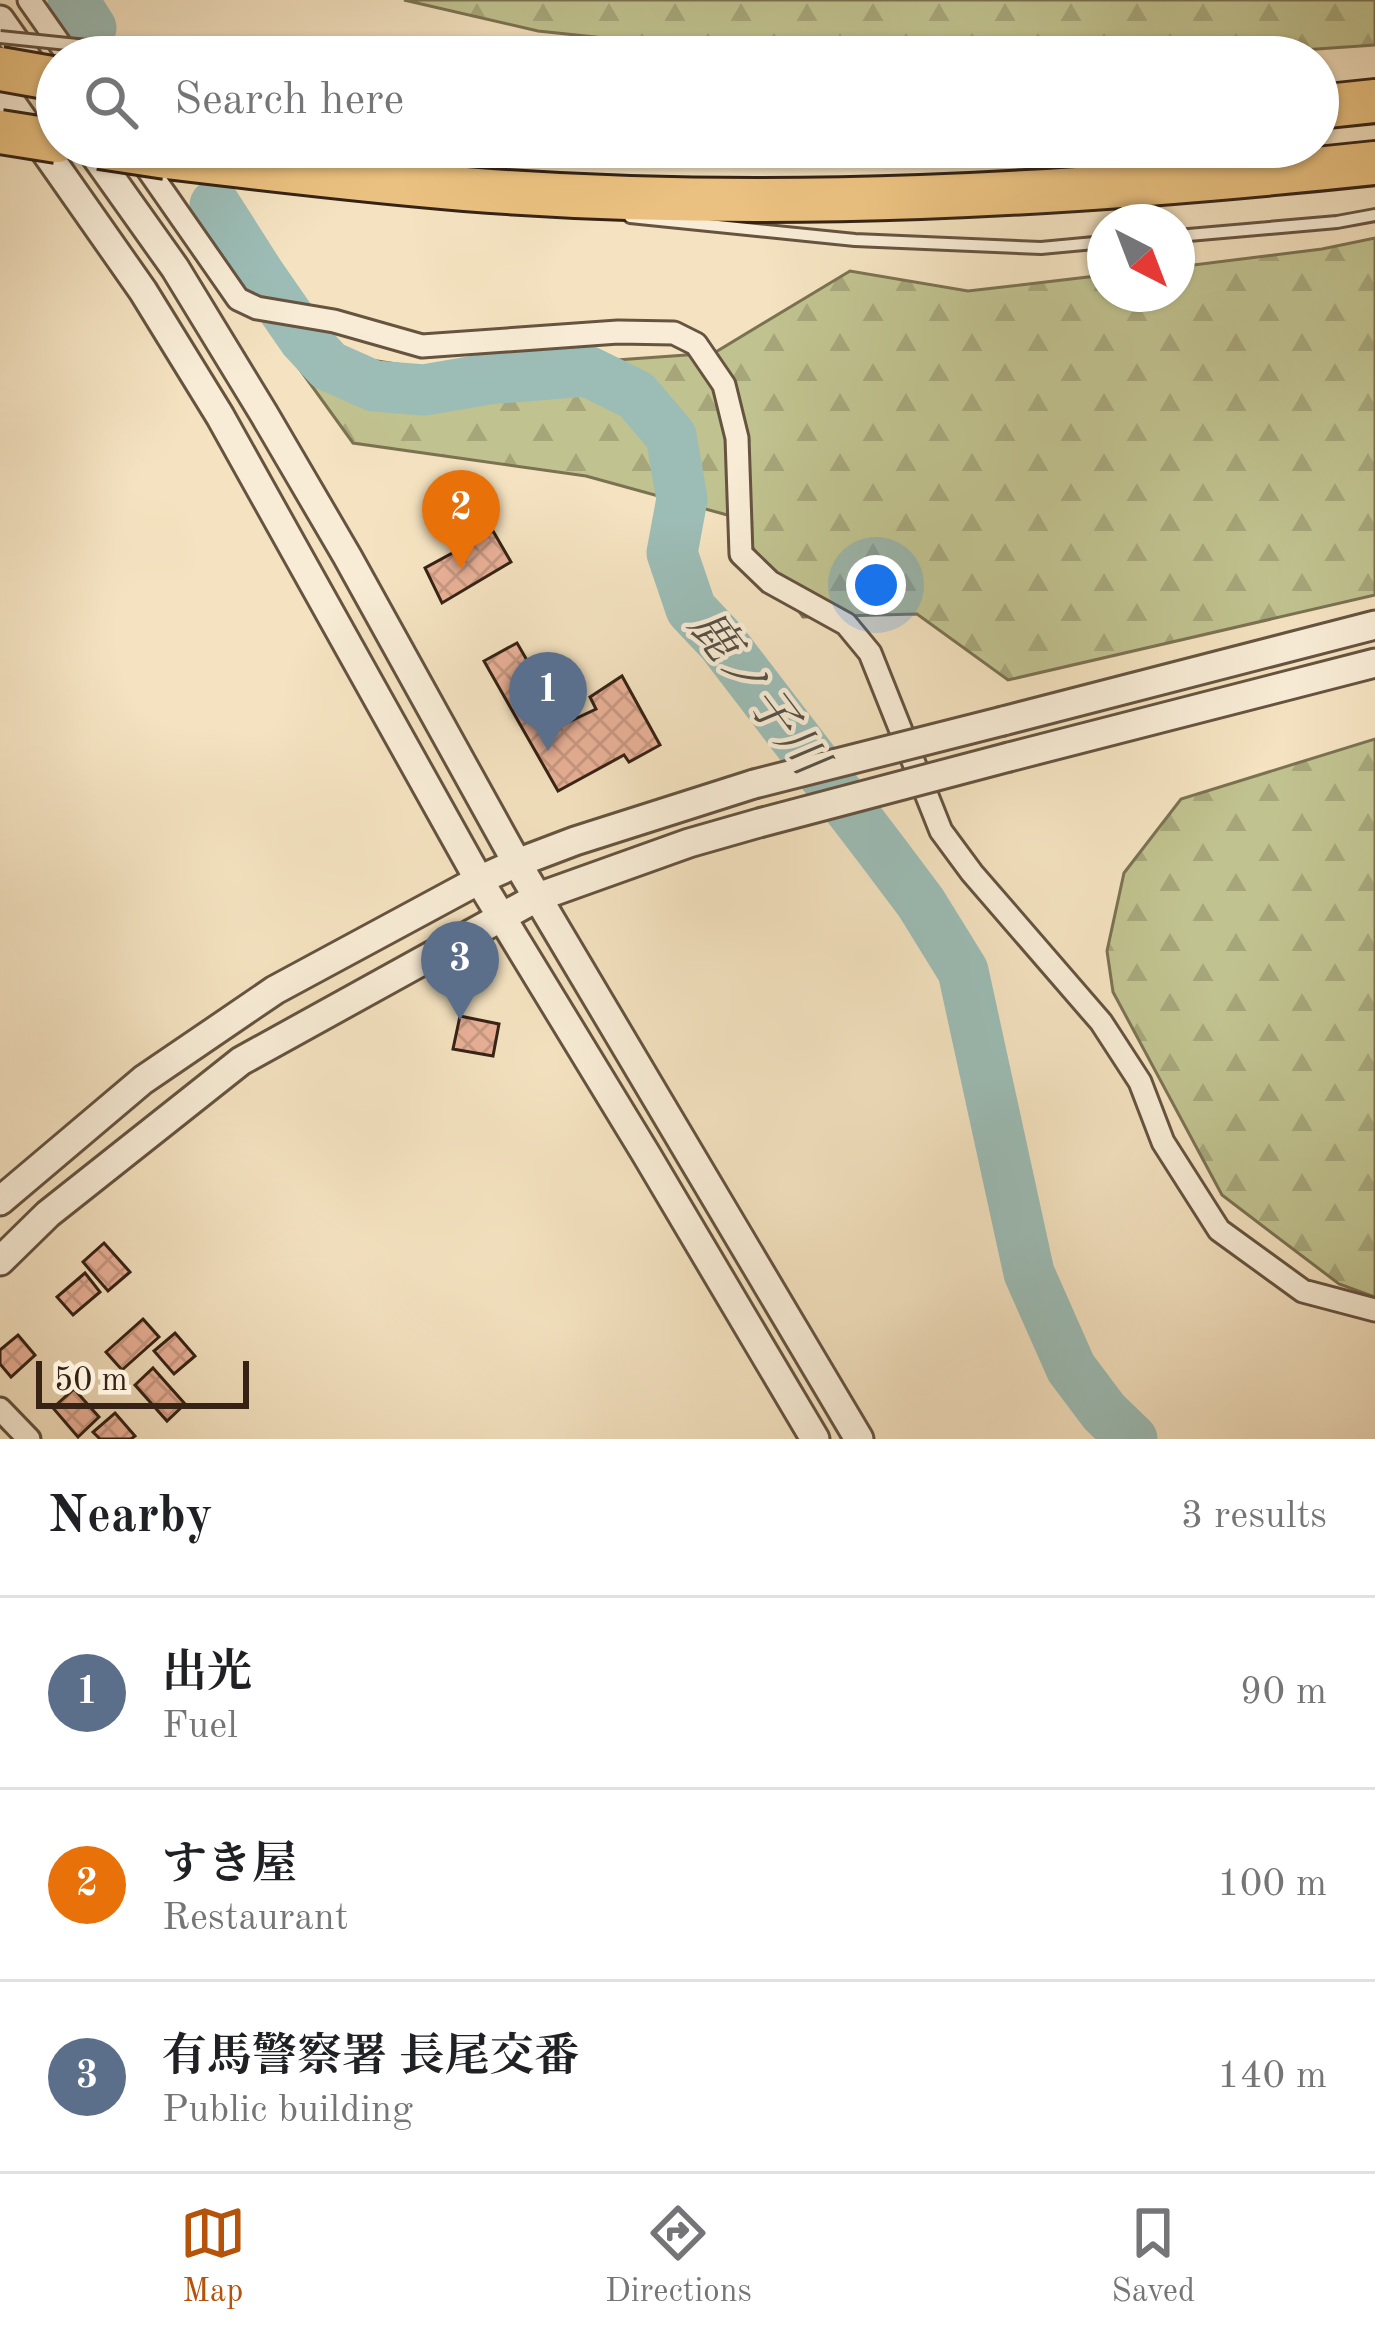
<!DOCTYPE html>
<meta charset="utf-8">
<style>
:root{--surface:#fff;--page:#f2f2f2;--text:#202124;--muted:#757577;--line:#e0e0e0;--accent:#b45309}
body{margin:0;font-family:"Old Standard TT","Noto Serif JP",serif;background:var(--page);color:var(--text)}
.compass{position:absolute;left:1087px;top:204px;width:108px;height:108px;border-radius:50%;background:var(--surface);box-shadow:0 3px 9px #0004;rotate:138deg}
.scale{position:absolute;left:36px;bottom:30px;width:213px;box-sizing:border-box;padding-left:12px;border:6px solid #362315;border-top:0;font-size:33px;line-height:42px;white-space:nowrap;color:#362315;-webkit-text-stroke:9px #f8ecd6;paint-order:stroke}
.you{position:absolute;left:876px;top:585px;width:42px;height:42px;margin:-30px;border:9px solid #fff;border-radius:50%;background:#1a73e8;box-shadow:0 0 0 18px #1a73e833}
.badge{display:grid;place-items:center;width:78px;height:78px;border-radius:50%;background:var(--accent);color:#fff;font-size:39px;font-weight:700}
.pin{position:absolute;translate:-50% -99px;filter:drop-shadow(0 3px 6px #0008)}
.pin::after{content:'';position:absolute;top:63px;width:42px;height:36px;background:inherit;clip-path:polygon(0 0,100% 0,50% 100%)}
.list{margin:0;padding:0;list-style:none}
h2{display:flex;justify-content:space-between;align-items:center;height:156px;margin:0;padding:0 48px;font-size:51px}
h2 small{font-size:39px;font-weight:400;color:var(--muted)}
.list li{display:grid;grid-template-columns:78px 1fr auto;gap:36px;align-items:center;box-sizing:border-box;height:192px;padding:0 48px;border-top:3px solid var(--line)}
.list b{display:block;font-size:45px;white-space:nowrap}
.list p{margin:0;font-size:39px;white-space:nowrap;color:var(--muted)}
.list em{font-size:39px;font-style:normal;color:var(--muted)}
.icon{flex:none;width:66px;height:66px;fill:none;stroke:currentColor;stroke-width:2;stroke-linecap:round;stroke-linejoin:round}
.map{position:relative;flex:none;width:1375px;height:1439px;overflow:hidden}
.search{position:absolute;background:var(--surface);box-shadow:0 3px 9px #0004;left:36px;right:36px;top:36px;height:132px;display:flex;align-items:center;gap:30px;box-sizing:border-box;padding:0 42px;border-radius:66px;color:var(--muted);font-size:45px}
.sheet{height:732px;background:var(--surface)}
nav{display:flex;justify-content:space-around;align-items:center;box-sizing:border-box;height:168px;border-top:3px solid var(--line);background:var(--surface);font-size:33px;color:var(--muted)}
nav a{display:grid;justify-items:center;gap:6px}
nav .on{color:var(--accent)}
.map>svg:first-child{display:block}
</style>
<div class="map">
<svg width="1375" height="1439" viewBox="0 0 1375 1439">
<defs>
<pattern id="forest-firs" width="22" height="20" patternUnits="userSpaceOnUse" patternTransform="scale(3)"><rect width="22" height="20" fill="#c0c28f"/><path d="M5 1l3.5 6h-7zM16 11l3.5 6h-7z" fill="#a6a67a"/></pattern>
<pattern id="building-cross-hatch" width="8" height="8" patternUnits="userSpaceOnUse" patternTransform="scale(3)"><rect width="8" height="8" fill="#e9b198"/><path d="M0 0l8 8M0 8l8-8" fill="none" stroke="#c89882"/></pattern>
</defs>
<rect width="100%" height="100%" fill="#f4e2c0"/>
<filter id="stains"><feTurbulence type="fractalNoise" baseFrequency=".00167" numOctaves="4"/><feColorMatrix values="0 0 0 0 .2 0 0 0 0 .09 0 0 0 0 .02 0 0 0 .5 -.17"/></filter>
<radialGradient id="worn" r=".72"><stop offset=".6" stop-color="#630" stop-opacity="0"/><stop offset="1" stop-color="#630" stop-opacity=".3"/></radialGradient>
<g fill="url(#forest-firs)" stroke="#7b7252" stroke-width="3">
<path d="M404,0H1375V45L1199,57H785L538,31Z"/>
<path d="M1375,238V595L1008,680L917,614L803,617L750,544L749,521L586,476L353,443L283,346L447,372L714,353L850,271L968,291L1105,275V294H1177V267L1322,249Z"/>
<path d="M1375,739V1297L1339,1284L1222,1195L1113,992L1107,951L1124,873L1181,799Z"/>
</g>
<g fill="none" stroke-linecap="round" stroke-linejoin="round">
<g stroke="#9cbdb6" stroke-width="51">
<path d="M73,0L91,28"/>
<path d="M215,205L259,274L304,339L329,366L374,386L424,390L488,379L587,371L636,395L671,436L682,499L672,553L691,609L722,642L882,851L921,903L963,971L1029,1273L1071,1368L1104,1412L1132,1439"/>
</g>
</g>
<g fill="url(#building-cross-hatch)" stroke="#362315" stroke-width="3">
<path d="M493,531L511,562L442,603L425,568Z"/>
<path d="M517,643L564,724L596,709L590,697L622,676L660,745L629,762L624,755L558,791L484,661Z"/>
<path d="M460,1016L499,1024L493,1056L453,1049Z"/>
<path d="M104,1243L130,1272L108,1291L83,1262Z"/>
<path d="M85,1273L100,1292L73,1315L57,1297Z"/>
<path d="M143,1319L159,1337L122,1370L106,1352Z"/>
<path d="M175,1333L195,1356L174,1374L154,1351Z"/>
<path d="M18,1335L35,1355L11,1377L0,1364V1350Z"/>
<path d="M153,1368L185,1404L167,1421L135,1385Z"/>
<path d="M74,1389L99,1417L78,1437L53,1408Z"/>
<path d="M115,1413L135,1436L131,1439H100L93,1432Z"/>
</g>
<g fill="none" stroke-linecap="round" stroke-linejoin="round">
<g stroke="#665340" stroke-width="16">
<g id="service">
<path d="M87,46L269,57"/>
<path d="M630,217L855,240L1041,248L1105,242"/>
<path d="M1177,236L1337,222L1375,215"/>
</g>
</g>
<g stroke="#665340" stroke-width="27">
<g id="minor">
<path d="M29,0L69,57"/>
<path d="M137,154L238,299L257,308L334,321L422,346L618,332L674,333L696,344L724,385L737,438L741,554L770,582L846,624L870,653L941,831L972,873L1101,1022L1140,1082L1163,1142L1219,1230L1303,1291L1375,1310"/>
<path d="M0,1409L29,1439"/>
</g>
</g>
<g stroke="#665340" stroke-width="33">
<g id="tertiary">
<path d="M0,20L57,101"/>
<path d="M0,87L143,291L220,416L479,880L646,1154L815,1439"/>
<path d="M89,147L175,268L264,414L347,556L517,863L859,1439"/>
<path d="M1003,721L1375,625"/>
<path d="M1009,757L1375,663"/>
<path d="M0,1201L143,1080L275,990L479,880L517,863L575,841L754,784"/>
<path d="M0,1261L48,1214L241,1061L538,897L689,843L759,823"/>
</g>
</g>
<g stroke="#362315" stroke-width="48">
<g id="motorway">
<path d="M1318,107L1375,101"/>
<path d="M166,157C266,169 365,181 465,189C768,213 1074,195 1375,163"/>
</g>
</g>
<use href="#service" stroke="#f8ecd6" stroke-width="10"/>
<use href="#minor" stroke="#f8ecd6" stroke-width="21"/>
<use href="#tertiary" stroke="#f8ecd6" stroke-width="27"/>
<use href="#motorway" stroke="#eac180" stroke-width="42"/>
<g stroke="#665340" stroke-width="16" stroke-linecap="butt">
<path id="service-bridge" d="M0,37L87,46"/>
</g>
<g stroke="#665340" stroke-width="33" stroke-linecap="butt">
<g id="tertiary-bridge">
<path d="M754,784L1003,721"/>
<path d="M759,823L1009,757"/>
</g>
</g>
<g stroke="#362315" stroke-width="48" stroke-linecap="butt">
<g id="motorway-bridge">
<path d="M0,69L57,79"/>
<path d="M0,132L57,141"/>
<path d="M100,147L166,157"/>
</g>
</g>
<use href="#service-bridge" stroke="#f8ecd6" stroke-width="10"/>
<use href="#tertiary-bridge" stroke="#f8ecd6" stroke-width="27"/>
<use href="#motorway-bridge" stroke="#eac180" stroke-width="42"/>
</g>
<g text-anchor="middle" stroke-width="9" stroke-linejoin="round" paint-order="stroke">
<g font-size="48" font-style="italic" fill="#555145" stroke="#f8ecd6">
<text transform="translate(759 691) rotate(53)" y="17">鹿ノ子川</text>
</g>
</g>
<rect width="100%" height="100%" filter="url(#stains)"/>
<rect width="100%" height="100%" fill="url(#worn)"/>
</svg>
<svg class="compass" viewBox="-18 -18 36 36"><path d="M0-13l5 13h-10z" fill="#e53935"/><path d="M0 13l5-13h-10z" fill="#757577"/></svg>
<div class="scale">50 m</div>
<div class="you"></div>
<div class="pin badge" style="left:548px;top:751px;background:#5c6f8a">1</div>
<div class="pin badge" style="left:461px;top:569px;background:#e8710a">2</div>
<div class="pin badge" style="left:460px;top:1020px;background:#5c6f8a">3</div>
<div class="search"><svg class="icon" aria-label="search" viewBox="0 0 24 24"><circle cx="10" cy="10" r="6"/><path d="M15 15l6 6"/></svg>Search here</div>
</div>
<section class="sheet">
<h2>Nearby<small>3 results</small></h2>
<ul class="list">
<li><span class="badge" style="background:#5c6f8a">1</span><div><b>出光</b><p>Fuel</p></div><em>90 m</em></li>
<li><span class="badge" style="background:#e8710a">2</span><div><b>すき屋</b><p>Restaurant</p></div><em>100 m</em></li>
<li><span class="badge" style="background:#5c6f8a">3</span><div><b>有馬警察署 長尾交番</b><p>Public building</p></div><em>140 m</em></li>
</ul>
</section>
<nav>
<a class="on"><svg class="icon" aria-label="map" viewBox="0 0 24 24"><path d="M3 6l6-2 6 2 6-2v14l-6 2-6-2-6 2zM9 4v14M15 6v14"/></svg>Map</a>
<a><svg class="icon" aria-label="directions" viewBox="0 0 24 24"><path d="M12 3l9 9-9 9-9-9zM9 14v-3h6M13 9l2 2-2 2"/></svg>Directions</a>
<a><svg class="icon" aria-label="saved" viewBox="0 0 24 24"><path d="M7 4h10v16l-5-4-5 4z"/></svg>Saved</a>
</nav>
